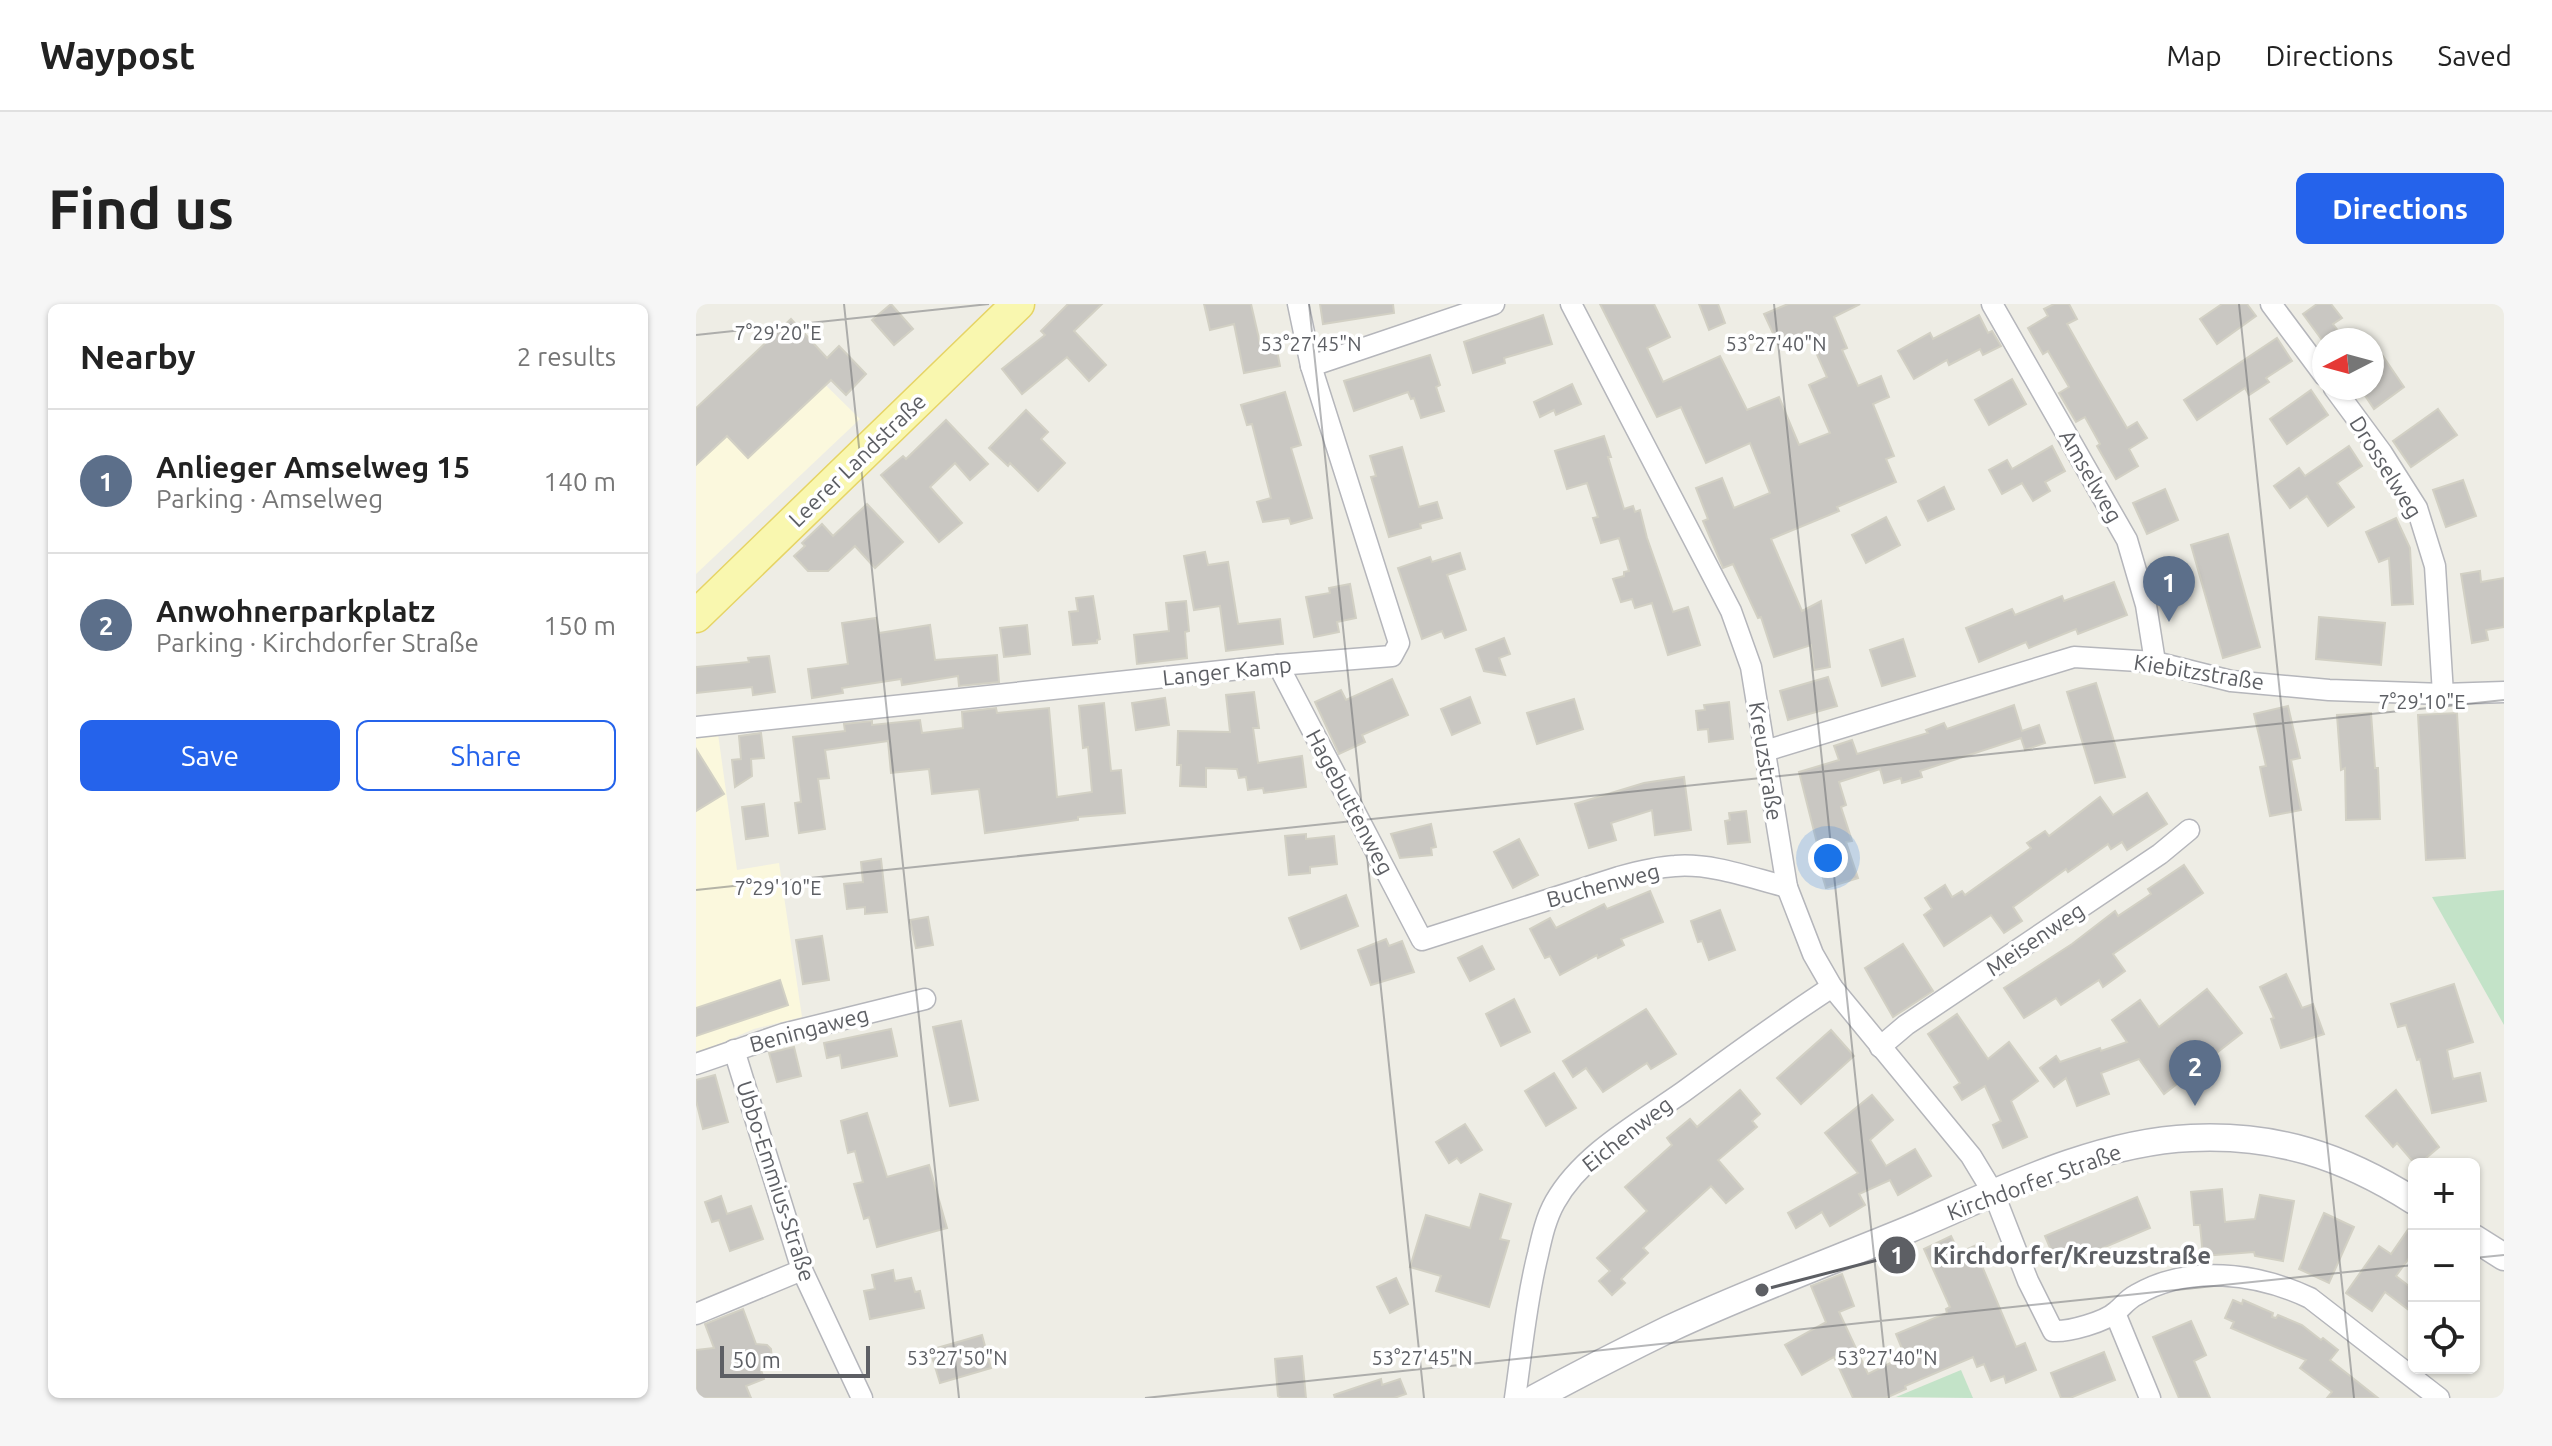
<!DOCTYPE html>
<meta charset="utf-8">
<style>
:root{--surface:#fff;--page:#f6f6f6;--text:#222;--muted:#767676;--line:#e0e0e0;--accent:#2563eb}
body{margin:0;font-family:Ubuntu,sans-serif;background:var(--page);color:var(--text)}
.controls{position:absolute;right:24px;bottom:24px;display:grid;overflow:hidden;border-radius:12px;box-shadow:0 2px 6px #0004}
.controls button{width:72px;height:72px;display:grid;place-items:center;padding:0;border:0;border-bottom:2px solid var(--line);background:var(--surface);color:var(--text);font:40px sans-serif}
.compass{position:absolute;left:1616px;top:24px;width:72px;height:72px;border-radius:50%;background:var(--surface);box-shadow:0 2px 6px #0004;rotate:264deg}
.scale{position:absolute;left:24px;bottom:20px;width:150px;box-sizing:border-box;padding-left:8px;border:4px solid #5d5f64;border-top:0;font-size:22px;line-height:28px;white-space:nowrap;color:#5d5f64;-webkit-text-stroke:6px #fff;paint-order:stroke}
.you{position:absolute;left:1132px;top:554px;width:28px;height:28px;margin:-20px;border:6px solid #fff;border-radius:50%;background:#1a73e8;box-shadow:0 0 0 12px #1a73e833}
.badge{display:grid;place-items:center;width:52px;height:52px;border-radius:50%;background:var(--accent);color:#fff;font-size:26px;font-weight:700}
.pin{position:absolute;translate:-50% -66px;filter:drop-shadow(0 2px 4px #0008)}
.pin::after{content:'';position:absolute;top:42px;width:28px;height:24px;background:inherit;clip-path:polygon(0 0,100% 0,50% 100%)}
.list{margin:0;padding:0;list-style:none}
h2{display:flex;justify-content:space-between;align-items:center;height:104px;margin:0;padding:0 32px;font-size:34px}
h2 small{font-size:26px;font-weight:400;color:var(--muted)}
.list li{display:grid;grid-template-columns:52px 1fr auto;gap:24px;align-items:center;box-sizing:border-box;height:144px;padding:0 32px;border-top:2px solid var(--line)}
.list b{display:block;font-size:30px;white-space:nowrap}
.list p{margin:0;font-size:26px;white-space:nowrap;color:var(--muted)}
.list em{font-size:26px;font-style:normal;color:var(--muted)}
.actions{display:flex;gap:16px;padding:24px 32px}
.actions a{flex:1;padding:18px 0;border:2px solid var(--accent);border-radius:12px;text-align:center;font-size:28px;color:var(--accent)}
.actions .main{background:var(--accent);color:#fff}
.icon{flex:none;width:44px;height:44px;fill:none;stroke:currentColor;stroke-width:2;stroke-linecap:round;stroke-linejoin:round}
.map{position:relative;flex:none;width:1808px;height:1094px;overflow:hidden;border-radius:12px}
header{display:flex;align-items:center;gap:48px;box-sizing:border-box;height:112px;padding:0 40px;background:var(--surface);border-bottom:2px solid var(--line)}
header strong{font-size:38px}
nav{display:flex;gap:44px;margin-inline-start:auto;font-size:28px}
.intro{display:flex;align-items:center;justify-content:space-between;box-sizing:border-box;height:192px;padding:0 48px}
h1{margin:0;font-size:56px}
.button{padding:20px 36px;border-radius:12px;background:var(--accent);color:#fff;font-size:28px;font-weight:700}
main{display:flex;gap:48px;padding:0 48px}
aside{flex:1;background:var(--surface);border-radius:12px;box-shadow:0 2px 6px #0004}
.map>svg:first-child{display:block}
</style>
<header>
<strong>Waypost</strong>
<nav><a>Map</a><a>Directions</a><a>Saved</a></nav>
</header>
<div class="intro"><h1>Find us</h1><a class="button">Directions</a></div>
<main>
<aside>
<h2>Nearby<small>2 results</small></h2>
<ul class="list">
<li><span class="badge" style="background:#5c6f8a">1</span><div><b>Anlieger Amselweg 15</b><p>Parking · Amselweg</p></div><em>140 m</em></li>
<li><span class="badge" style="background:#5c6f8a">2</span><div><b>Anwohnerparkplatz</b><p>Parking · Kirchdorfer Straße</p></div><em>150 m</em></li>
</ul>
<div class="actions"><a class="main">Save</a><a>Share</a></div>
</aside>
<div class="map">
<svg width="1808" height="1094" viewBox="0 0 1808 1094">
<rect width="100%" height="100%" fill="#eeede5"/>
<g fill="#fbf8dd">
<path d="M82,34L164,115L0,270V114Z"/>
<path d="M22,430L41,566L83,559L106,713L58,725L0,750V433Z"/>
</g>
<g fill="#c3e3c8">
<path d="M1808,586V721L1736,593Z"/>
<path d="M1265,1066L1277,1094L1200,1093Z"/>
</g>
<g fill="#c9c7c2" stroke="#d2d0c4" stroke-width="2">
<path d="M195,0L217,25L198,41L176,16Z"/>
<path d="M372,0H406L378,27L410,61L393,77L371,53L326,90L306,65L349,31L345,27Z"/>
<path d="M508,0H555L564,39L579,36L584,62L548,69L538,20L514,26Z"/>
<path d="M624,0H697L698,9L627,20Z"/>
<path d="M904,0H958L974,33L951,44L967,78L1024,52L1051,106L1083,93L1103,141L1134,129L1113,81L1131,73L1111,28L1082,40L1068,10L1092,0H1164L1138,13L1151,44L1146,46L1162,82L1185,72L1193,93L1177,100L1198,152L1190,155L1200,178L1141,203L1143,207L1075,235L1106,307L1125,297L1134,363L1118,366L1115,341L1078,353L1065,313L1062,314L1037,260L1027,264L1007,217L1012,215L1000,184L1026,174L1038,204L1074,189L1054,139L1010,159L985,103L961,113Z"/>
<path d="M1003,0H1022L1029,19L1013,26Z"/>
<path d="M1358,0H1373L1381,15L1371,20L1401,73L1431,124L1441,118L1451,134L1433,145L1442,162L1420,175L1401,142L1404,140L1389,113L1380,118L1363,89L1373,83L1352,47L1347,50L1332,24L1352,12L1348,5Z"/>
<path d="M1526,0H1551L1560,12L1521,40L1504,15Z"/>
<path d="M1621,0H1635L1646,14L1637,20L1649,36H1626L1607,10Z"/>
<path d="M847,11L856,40L808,54L809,59L777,69L768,38Z"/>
<path d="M1283,11L1292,29L1296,27L1305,42L1287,51L1284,45L1253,61L1251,56L1218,75L1202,47L1234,29L1237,35Z"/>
<path d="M95,15L131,54L143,42L170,70L150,91L135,76L52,154L31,132L0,161V104Z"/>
<path d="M1581,34L1596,57L1570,74L1573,78L1553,91L1549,84L1501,116L1488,96Z"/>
<path d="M1676,36L1708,83L1678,105L1664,84H1676Z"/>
<path d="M734,51L744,81L740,83L748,107L725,114L718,94L715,95L712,88L658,107L648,77Z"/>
<path d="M1316,75L1330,100L1293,121L1279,96Z"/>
<path d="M876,80L885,100L860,111L858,106L844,113L838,98Z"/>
<path d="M1615,86L1632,111L1591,140L1574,115Z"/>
<path d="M589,88L605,141L595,144L616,214L595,220L593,214L567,218L561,198L575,194L556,120L551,121L545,101Z"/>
<path d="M1742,105L1761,131L1715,163L1697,137Z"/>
<path d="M330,106L352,128L345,135L369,159L342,187L314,159L312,162L293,144Z"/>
<path d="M250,116L292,160L274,176L259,159L234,183L266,219L243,238L185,171L207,152L210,155Z"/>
<path d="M908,132L915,153H912L928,205L937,202L939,208L944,206L951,234L977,308L992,303L1004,341L972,351L956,299L939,304L936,295L925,298L917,275L928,272V268L933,267L923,234L905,239L897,214L902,213L891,179L871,185L859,147Z"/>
<path d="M1356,142L1369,167L1349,178L1354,187L1337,197L1326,179L1306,190L1293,166L1311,156L1316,165Z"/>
<path d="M1653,142L1666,162L1641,179L1658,203L1632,222L1611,192L1594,204L1578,182L1603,164L1609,172Z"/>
<path d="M706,143L723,203L741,198L746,214L724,220L725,224L693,233L675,173L680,172L674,152Z"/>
<path d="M1767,176L1780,212L1750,223L1737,186Z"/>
<path d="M1248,183L1258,205L1232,217L1222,197Z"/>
<path d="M1469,185L1482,216L1451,230L1437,199Z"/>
<path d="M171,200L207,238L179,264L159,242L132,267H112L98,252L109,242L106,239L126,220L137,232Z"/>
<path d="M1190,213L1204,241L1170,259L1156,231Z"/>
<path d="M1700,214L1714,244L1717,300L1696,301L1693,254L1683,258L1670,228Z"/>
<path d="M1532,230L1564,343L1527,354L1495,241Z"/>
<path d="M509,248L512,261L532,258L542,320L584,315L587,340L530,347L524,302L498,306L488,252Z"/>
<path d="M764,249L769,265L751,271L770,326L749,334L746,327L726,335L702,264L734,253L736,258Z"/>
<path d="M1784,267L1785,278L1808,274V323L1790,326L1792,336L1776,339L1765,270Z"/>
<path d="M1418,278L1431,311L1382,330L1380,325L1333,344L1330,338L1283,358L1270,324L1316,305L1319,311L1366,292L1368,297Z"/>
<path d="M654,280L660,314L641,318L643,328L618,333L610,293L634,289L633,284Z"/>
<path d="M397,292L404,335L401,336V339L377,341L373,308L382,307L380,294Z"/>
<path d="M490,297L493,327L489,328L491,354L441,360L438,331L473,327L470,299Z"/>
<path d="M1623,313L1689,319L1685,361L1620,355Z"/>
<path d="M180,314L183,329L234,321L239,356L301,351L303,378L263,382L262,372L206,381L205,375L146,384L147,389L116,394L112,365L152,360L146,319Z"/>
<path d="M331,321L334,350L308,353L304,324Z"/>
<path d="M808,334L814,350L803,354L809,371L788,367L780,345Z"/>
<path d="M1207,335L1219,372L1186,382L1174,346Z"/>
<path d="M73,352L79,388L57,391L56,383L0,389V363L53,358L52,354Z"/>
<path d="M1132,373L1141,402L1092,416L1084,387Z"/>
<path d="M696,375L712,411L666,431L669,438L643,450L619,398L645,386L650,396Z"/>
<path d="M1400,379L1429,473L1399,479L1371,388Z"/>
<path d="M558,388L563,424H557L562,459L606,452L610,483L568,489L567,484L552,486L550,473L543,474L541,465L510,464V483L484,482L485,461H481L482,427L534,428L530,391Z"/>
<path d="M774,393L784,419L756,431L745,405Z"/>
<path d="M469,394L473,421L440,426L436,399Z"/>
<path d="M878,395L887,425L841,440L831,409Z"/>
<path d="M1033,398L1037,435L1013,438L1012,425L1002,426L1000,407L1009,406L1008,401Z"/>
<path d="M408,399L415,467L425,466L429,509L382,513V516L289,529L283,485L236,490L233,465L195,469L192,437L129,446L133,474L122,475L129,525L103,529L99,499L105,498L97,433L149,427L148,420L176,417V421L224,416L226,429L267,424L266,408L300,404L301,409L353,404L361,493L396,488L392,443L387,444L383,402Z"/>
<path d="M1318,401L1326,427L1343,421L1349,439L1329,446L1325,434L1224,467L1226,473L1206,479L1205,474L1188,479L1184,465L1143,478L1150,501L1145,503L1156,537L1150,538L1162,574L1130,584L1119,548L1123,547L1103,468L1143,456L1138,442L1156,436L1161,450L1232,429L1230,426L1248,419L1251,425Z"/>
<path d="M1592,402L1604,454L1595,456L1605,506L1574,512L1564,463L1570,462L1558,410Z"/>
<path d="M1675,409L1679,464H1682L1684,515L1650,516L1649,464L1645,466L1641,411Z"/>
<path d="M1761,409L1769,554L1730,556L1722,411Z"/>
<path d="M65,429L68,454L55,455L56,472L39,483L36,456L45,455L43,432Z"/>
<path d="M0,445L28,490L0,507Z"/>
<path d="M988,473L995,526L959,531L956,506L915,519L920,536L893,544L879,500L948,479Z"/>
<path d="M1451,489L1471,520L1431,546L1426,538L1415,545L1412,540L1372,568L1370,565L1317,603L1326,617L1308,629L1295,611L1248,642L1228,611L1236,605L1229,594L1249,581L1256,593L1266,587L1269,591L1335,544L1331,539L1349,527L1353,532L1404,493L1417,511Z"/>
<path d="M68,500L72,532L50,535L46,503Z"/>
<path d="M1050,507L1054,538L1032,540L1029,517L1034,516L1033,509Z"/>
<path d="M735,520L740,543L735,544L736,551L704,554L695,530Z"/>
<path d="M610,530V535L638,532L641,560L614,563V569L593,571L589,532Z"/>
<path d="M823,535L842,571L817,584L798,548Z"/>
<path d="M185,555L191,608L169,610V603L151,605L148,580L167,578L165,558Z"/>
<path d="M1488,561L1507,589L1417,650L1429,667L1407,683L1403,676L1365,701L1360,694L1328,714L1308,684L1376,640L1419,607L1422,612L1455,590L1452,585Z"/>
<path d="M954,587L967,618L925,635L928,641L902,654L901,651L864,671L854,652L849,654L834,625L854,614L860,624L908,600L911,605Z"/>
<path d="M650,591L662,622L605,645L593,614Z"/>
<path d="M1024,606L1039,646L1013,656L1006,637L1002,638L995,617Z"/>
<path d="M232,613L237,641L220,644L214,616Z"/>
<path d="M126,632L133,676L107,680L100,636Z"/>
<path d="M690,635L693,642L706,637L718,668L675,681L662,646Z"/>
<path d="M1207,640L1237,687L1197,713L1169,664Z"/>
<path d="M786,642L798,665L774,677L762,654Z"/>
<path d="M1590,670L1606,704L1617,700L1628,730L1585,744L1575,715L1578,714L1564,683Z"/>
<path d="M84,676L92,701L0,732V704Z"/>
<path d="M1758,680L1777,738L1751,746L1757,775L1784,769L1790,797L1736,809L1724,755L1721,756L1710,721L1702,723L1695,700Z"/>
<path d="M1511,685L1546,729L1468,790L1443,755L1405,769L1413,790L1381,802L1370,774L1358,783L1344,764L1360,752L1364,758L1404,744L1405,747L1431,738L1416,716L1444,696L1463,723Z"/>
<path d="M818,695L834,728L805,742L790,710Z"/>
<path d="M950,705L980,750L955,765L951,759L907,788L890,764L877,773L867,757Z"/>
<path d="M1261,710L1292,755L1313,738L1342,777L1315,797L1331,833L1307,844L1297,821L1305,817L1289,782L1266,796L1258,783L1264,779L1232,730Z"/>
<path d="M265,717L282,796L254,802L237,723Z"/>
<path d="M195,725L201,752L146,764L144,751L131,754L128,739Z"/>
<path d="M1135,726L1158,752L1105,800L1081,774Z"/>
<path d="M98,743L105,772L81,778L73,749Z"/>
<path d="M858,769L880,804L850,822L829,787Z"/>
<path d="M19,771L32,818L7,825L0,797V776Z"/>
<path d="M1044,786L1064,810L1056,817L1061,823L1022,856L1047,885L1030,899L1015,882L947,944L952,949L925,975L929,979L916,991L903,977L914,967L901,954L951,907L929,883L976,841L971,834L994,815L1001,823Z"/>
<path d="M1700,786L1743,843L1723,860H1719L1701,839L1697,843L1670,812Z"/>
<path d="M1176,791L1197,816L1174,836L1190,862L1219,845L1235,872L1202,891L1194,876L1163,890L1169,901L1134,922L1126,908L1100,924L1092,909L1162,869L1129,829Z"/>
<path d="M171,809L191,873L233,861L251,924L181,943L173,913L168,915L158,880L167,878L159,847L152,849L145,817Z"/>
<path d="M769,820L786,846L765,859L761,854L753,859L740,838Z"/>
<path d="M1526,885L1529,918L1559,915L1564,891L1598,897L1587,957L1559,952L1558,948L1507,952L1504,921H1498L1495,888Z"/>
<path d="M784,890L815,900L804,935L813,937L793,1003L740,987L745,972L714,963L730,911L774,924Z"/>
<path d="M25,892L31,910L55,902L67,935L34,947L23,916L16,918L9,898Z"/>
<path d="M1441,893L1454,924L1362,963L1349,932Z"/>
<path d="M1628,909L1658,923L1633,979L1603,965Z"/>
<path d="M1718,917V947L1700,972L1718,986V1010L1689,988L1676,1007L1650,989L1683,942L1695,950Z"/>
<path d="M1255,932L1263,949L1287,938L1296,957L1286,962L1320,1043L1329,1039L1340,1066L1310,1079L1308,1072L1295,1077L1288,1060L1281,1063L1277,1053L1209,1082L1210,1085L1190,1094H1157L1138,1053L1106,1071L1089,1041L1130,1018L1115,982L1146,970L1158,1002L1143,1008L1172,1070L1209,1052L1200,1030L1251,1009L1250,1005L1254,1003L1228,945Z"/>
<path d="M197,966L199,977L215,974L219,988L224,987L228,1004L174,1015L168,987L179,985L176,971Z"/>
<path d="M700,974L712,1000L694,1009L681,983Z"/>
<path d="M1537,996L1546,1000L1547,996L1577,1009L1576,1013L1580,1014L1582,1011L1606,1021L1625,1036L1627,1034L1642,1046L1634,1056L1682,1094H1631L1636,1088L1604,1064L1610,1056L1535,1024L1538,1018L1529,1014Z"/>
<path d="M47,1005L60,1040L71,1041L75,1045L76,1055L65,1066L68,1075L50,1082L55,1094H0V1046L18,1044L9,1020Z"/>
<path d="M1495,1017L1510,1051L1498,1057L1514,1094H1483L1457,1033Z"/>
<path d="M286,1031L295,1064L244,1079L234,1046Z"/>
<path d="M1408,1048L1419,1076L1374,1094H1365L1355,1069Z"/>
<path d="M606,1052L610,1094H585L582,1092L579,1055Z"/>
<path d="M685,1075L686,1081L704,1075L710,1090L698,1094H639L638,1091Z"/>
</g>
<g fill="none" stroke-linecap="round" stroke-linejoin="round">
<g stroke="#b5b6bb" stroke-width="23">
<g id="minor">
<path d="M875,0L1035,307L1055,363L1091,583L1117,650L1136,683L1275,852L1298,890L1332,977L1357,1027C1373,1028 1409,1018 1421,1007C1427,1002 1432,995 1440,991C1493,960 1561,969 1614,994L1743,1094"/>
<path d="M1296,0L1431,236L1450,301L1459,358"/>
<path d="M1575,0L1628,71"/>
<path d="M615,62L798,0"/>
<path d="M1638,84L1686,149L1721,204L1739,262L1747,390"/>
<path d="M582,361L726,636L923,573C941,568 960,563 979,562C1016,559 1055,574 1091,583"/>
<path d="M0,423L582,361L696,352L703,339L615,62L602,0"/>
<path d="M1069,447L1378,353L1459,358L1535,377L1633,386L1747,390L1808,388"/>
<path d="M1184,743L1210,721L1464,550L1493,526"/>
<path d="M38,746L106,966L166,1094"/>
<path d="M0,760L87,730L229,695"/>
<path d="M1419,1009L1454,1094"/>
<path d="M0,1010L106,966"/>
<path d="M819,1094C826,1046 830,998 842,950C846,932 850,914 859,898C886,850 943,819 987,788C1036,752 1085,716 1136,683"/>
</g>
</g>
<g stroke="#b5b6bb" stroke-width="29">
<g id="tertiary">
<path d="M1778,934L1808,953"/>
<path d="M839,1094C883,1070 928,1047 973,1025C1052,988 1134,958 1214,925C1301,888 1399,838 1495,834C1580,830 1647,852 1718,897"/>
</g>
</g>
<g stroke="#e6d466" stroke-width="35">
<path id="primary" d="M0,312L322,0"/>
</g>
<use href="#minor" stroke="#fff" stroke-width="20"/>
<use href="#tertiary" stroke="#fff" stroke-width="26"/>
<use href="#primary" stroke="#f9f7af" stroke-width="32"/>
</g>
<path fill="none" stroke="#5d5f64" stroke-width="2" stroke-opacity="0.45" d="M148,0L263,1094M613,0L728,1094M1078,0L1193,1094M1543,0L1658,1094M0,31L293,0M0,586L1808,396M1778,954L1808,951M449,1094L1718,961"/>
<g text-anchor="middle" stroke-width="7" stroke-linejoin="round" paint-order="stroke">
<g font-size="22" fill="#5d5f64" stroke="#fff">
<text transform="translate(161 156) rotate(-44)" y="8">Leerer Landstraße</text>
<text transform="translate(1690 163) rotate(58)" y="8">Drosselweg</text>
<text transform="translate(1395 172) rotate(60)" y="8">Amselweg</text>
<text transform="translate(531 367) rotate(-6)" y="8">Langer Kamp</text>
<text transform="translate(1503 368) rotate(9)" y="8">Kiebitzstraße</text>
<text transform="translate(1070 457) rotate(81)" y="8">Kreuzstraße</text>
<text transform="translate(654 498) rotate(62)" y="8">Hagebuttenweg</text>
<text transform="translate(907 581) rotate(-15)" y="8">Buchenweg</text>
<text transform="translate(1339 635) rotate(-34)" y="8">Meisenweg</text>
<text transform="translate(113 725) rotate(-15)" y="8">Beningaweg</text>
<text transform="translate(931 830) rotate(-38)" y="8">Eichenweg</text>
<text transform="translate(80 877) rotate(72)" y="8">Ubbo-Emmius-Straße</text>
<text transform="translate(1338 878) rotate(-20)" y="8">Kirchdorfer Straße</text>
</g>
</g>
<g font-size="20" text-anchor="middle" fill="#5d5f64" stroke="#fff" stroke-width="7" stroke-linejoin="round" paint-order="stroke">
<text x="82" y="36">7°29'20"E</text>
<text x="615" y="47">53°27'45"N</text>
<text x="1080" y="47">53°27'40"N</text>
<text x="1726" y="405">7°29'10"E</text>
<text x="82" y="591">7°29'10"E</text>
<text x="261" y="1061">53°27'50"N</text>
<text x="726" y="1061">53°27'45"N</text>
<text x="1191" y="1061">53°27'40"N</text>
</g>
<path fill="none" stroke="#5d5f64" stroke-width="3" d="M1066 986L1201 951"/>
<g fill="#5d5f64" stroke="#fff" stroke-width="3">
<circle cx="1066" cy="986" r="8"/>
<circle cx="1201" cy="951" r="20"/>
</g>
<g font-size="24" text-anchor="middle" font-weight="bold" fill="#fff">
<text x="1201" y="960">1</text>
</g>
<g font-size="24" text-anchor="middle" font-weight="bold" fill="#5d5f64" stroke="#fff" stroke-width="7" stroke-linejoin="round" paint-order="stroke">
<text x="1376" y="960">Kirchdorfer/Kreuzstraße</text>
</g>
</svg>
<div class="controls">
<button>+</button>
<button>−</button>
<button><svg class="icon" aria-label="locate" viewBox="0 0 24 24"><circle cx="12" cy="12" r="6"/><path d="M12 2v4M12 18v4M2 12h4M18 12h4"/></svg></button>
</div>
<svg class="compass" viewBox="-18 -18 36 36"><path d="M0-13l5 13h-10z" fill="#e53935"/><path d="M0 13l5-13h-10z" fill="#767676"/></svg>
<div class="scale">50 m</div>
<div class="you"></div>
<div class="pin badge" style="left:1473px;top:318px;background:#5c6f8a">1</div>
<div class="pin badge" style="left:1499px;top:802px;background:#5c6f8a">2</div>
</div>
</main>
